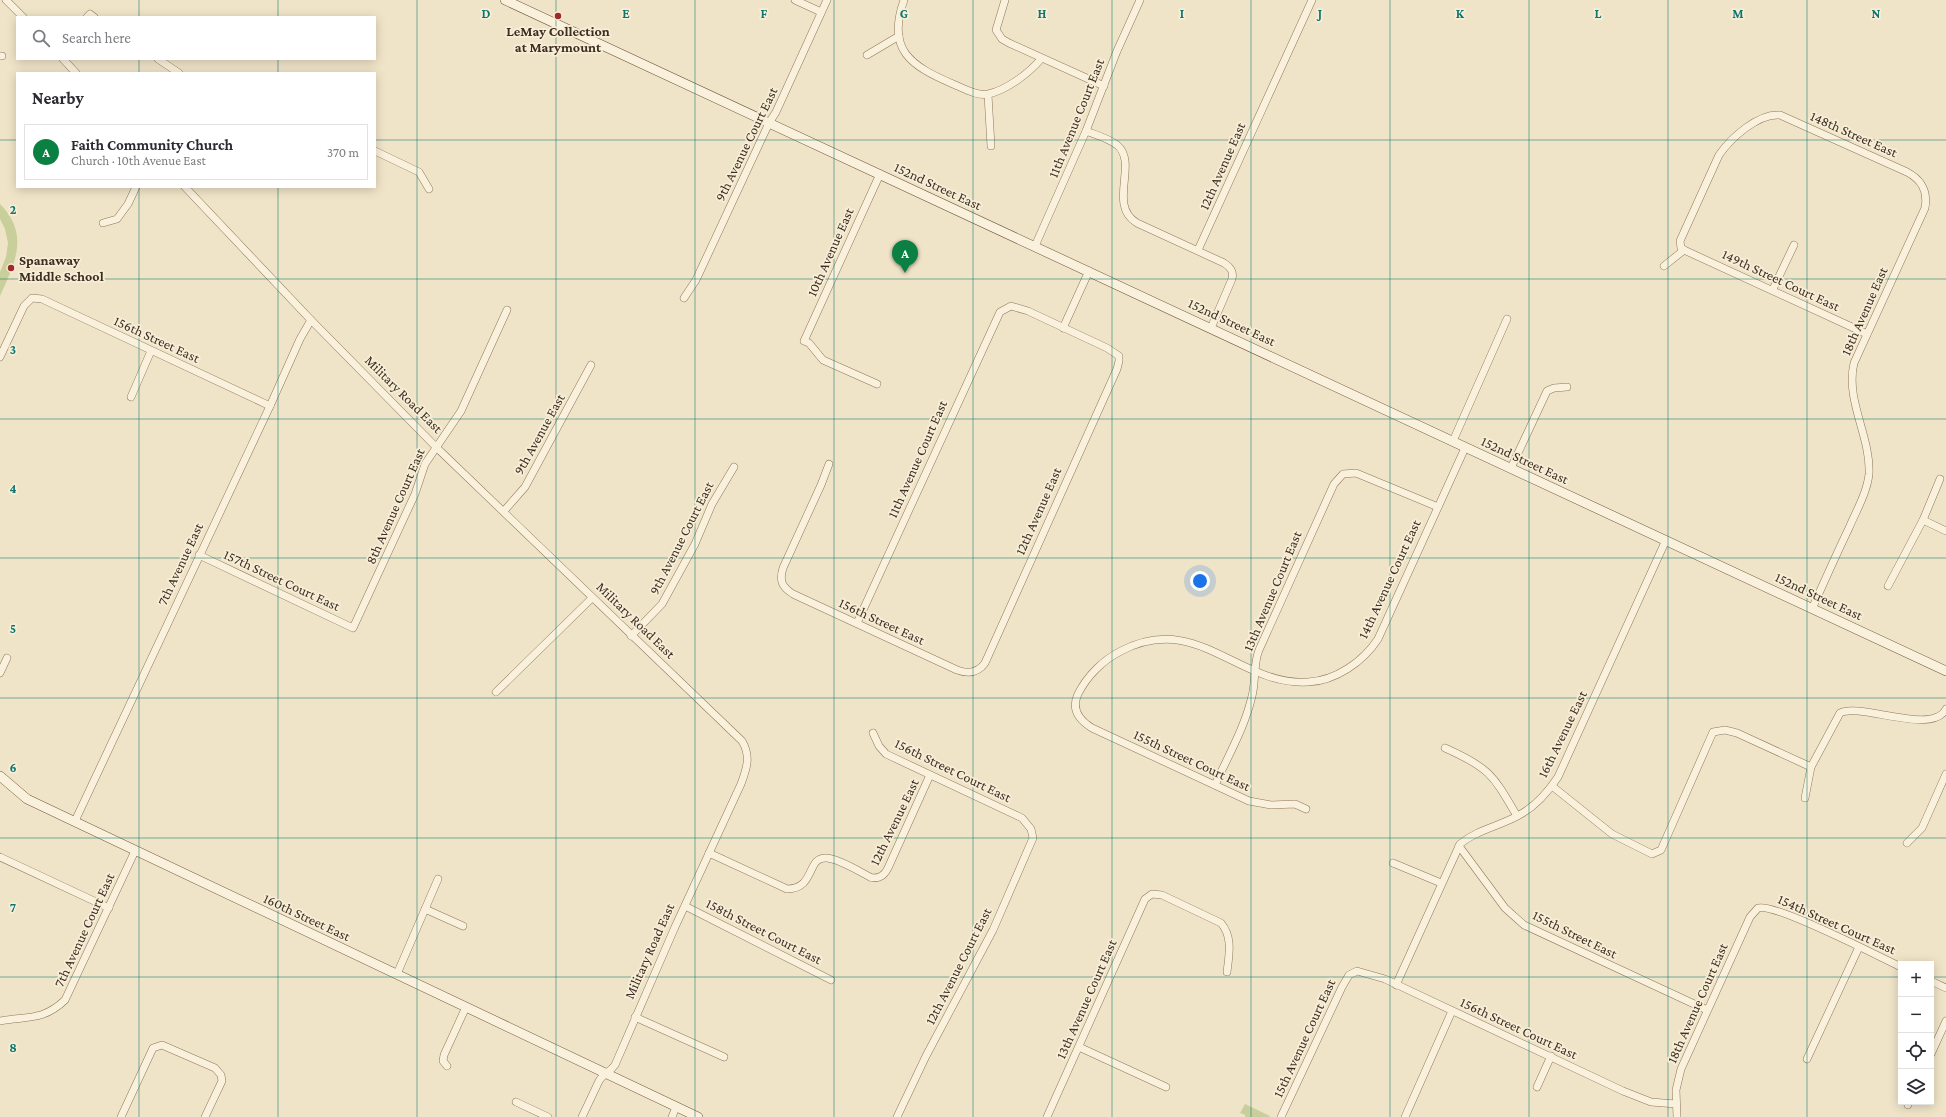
<!DOCTYPE html>
<meta charset="utf-8">
<style>
:root{--surface:#fff;--page:#f7f7f7;--text:#2b2b33;--muted:#7c7c81;--line:#e1e1e2;--accent:#0b8043}
body{margin:0;font-family:"Crimson Pro",serif;background:var(--page);color:var(--text)}
.controls{position:absolute;right:12px;bottom:12px;display:grid;overflow:hidden;border-radius:0px;box-shadow:0 2px 10px #0003}
.controls button{width:36px;height:36px;display:grid;place-items:center;padding:0;border:0;border-bottom:1px solid var(--line);background:var(--surface);color:var(--text);font:20px sans-serif}
.you{position:absolute;left:1200px;top:581px;width:14px;height:14px;margin:-10px;border:3px solid #fff;border-radius:50%;background:#1a73e8;box-shadow:0 0 0 6px #1a73e833}
.badge{display:grid;place-items:center;width:26px;height:26px;border-radius:50%;background:var(--accent);color:#fff;font-size:13px;font-weight:700}
.pin{position:absolute;translate:-50% -33px;filter:drop-shadow(0 1px 2px #0008)}
.pin::after{content:'';position:absolute;top:21px;width:14px;height:12px;background:inherit;clip-path:polygon(0 0,100% 0,50% 100%)}
.list{margin:0;padding:0;list-style:none}
h2{display:flex;justify-content:space-between;align-items:center;height:52px;margin:0;padding:0 16px;font-size:17px}
h2 small{font-size:13px;font-weight:400;color:var(--muted)}
.list li{display:grid;grid-template-columns:26px 1fr auto;gap:12px;align-items:center;box-sizing:border-box;height:56px;margin:0 8px 8px;padding:0 8px;border:1px solid var(--line);border-radius:0px}
.list b{display:block;font-size:15px;white-space:nowrap}
.list p{margin:0;font-size:13px;white-space:nowrap;color:var(--muted)}
.list em{font-size:13px;font-style:normal;color:var(--muted)}
.icon{flex:none;width:22px;height:22px;fill:none;stroke:currentColor;stroke-width:2;stroke-linecap:round;stroke-linejoin:round}
.map{position:relative;flex:none;width:1946px;height:1117px;overflow:hidden}
.search{position:absolute;background:var(--surface);box-shadow:0 2px 10px #0003;left:16px;top:16px;width:360px;height:44px;display:flex;align-items:center;gap:10px;box-sizing:border-box;padding:0 14px;border-radius:0px;color:var(--muted);font-size:15px}
.panel{position:absolute;background:var(--surface);box-shadow:0 2px 10px #0003;left:16px;top:72px;width:360px;height:116px;border-radius:0px}
.map>svg:first-child{display:block}
</style>
<div class="map">
<svg width="1946" height="1117" viewBox="0 0 1946 1117">
<rect width="100%" height="100%" fill="#f0e4c8"/>
<g fill="#c9cf9b">
<path d="M0,204C30,234 15,263 0,296V272L6,257L8,243L5,229L0,219Z"/>
<path d="M1245,1104L1270,1116L1269,1117H1245V1115L1240,1113Z"/>
</g>
<g fill="none" stroke-linecap="round" stroke-linejoin="round">
<g stroke="#8d765c" stroke-width="8">
<g id="street">
<path d="M6,0L23,17"/>
<path d="M795,0L821,12"/>
<path d="M904,0C886,50 911,66 953,84C963,88 978,97 988,94C1007,90 1029,73 1041,59"/>
<path d="M1005,0L996,30L1002,39L1009,43L1104,86"/>
<path d="M87,17L90,14L94,17"/>
<path d="M867,55L899,36"/>
<path d="M0,56H2"/>
<path d="M63,59L76,73"/>
<path d="M158,59L179,73"/>
<path d="M988,95L991,146"/>
<path d="M1086,131C1096,135 1108,138 1117,145C1139,163 1107,205 1137,223L1224,263C1230,267 1234,271 1232,279L1211,328"/>
<path d="M375,151L419,172L429,189"/>
<path d="M185,187L311,320L436,447L742,741C751,756 747,768 741,784L675,927L615,1065C610,1072 603,1074 599,1081L582,1117"/>
<path d="M103,223L117,219L128,204L136,187"/>
<path d="M1035,246L1086,131L1117,51L1140,0"/>
<path d="M1198,250L1312,0"/>
<path d="M1684,250L1681,248L1680,241L1719,155C1731,138 1758,113 1780,115L1907,172C1922,180 1928,191 1925,208L1854,363C1845,400 1871,437 1869,474C1867,493 1856,511 1849,528C1836,555 1824,582 1812,609"/>
<path d="M1684,250L1867,334"/>
<path d="M1664,266L1684,250"/>
<path d="M1773,289L1794,245"/>
<path d="M684,298L696,280L769,123L776,112L827,0"/>
<path d="M1063,328L1089,271"/>
<path d="M0,357L24,306L32,298L42,299L270,406"/>
<path d="M877,384L823,360L809,343L804,341L880,174"/>
<path d="M131,397L151,351"/>
<path d="M1453,441L1507,319"/>
<path d="M829,464L821,485L783,568C779,581 782,587 793,594L957,670C968,674 978,673 985,663L1117,369L1119,361V356L1107,348L1028,311L1011,306L1000,312L857,623"/>
<path d="M1511,468L1547,391L1554,388L1567,387"/>
<path d="M504,511L525,487L591,365"/>
<path d="M1923,520L1946,531"/>
<path d="M199,555L353,628L415,494L425,464L461,411L507,310"/>
<path d="M1888,586L1923,520L1940,479"/>
<path d="M631,636L662,604L695,544L712,504L734,467"/>
<path d="M0,673L7,658"/>
<path d="M496,692L592,598"/>
<path d="M873,733L879,746L886,754L1022,818L1031,829L1033,838L993,930L926,1056L897,1117"/>
<path d="M1445,748C1490,768 1493,775 1517,816"/>
<path d="M1215,785C1228,756 1245,727 1252,696C1256,681 1253,665 1259,650L1334,484L1343,474L1356,473L1438,507"/>
<path d="M1552,786L1612,834L1652,854L1661,850L1713,732L1725,730L1737,733L1811,767"/>
<path d="M1805,798L1811,767L1840,713C1860,702 1932,736 1946,709"/>
<path d="M1306,809L1295,804L1271,805L1249,801L1092,728C1079,720 1071,709 1078,694C1087,676 1103,660 1121,651C1197,611 1238,686 1308,682C1335,681 1363,662 1378,639L1465,448"/>
<path d="M75,821L270,406L300,339L311,320"/>
<path d="M1907,843L1922,828L1946,774"/>
<path d="M1459,846L1505,908L1524,925L1707,1010"/>
<path d="M709,853L787,889C816,889 806,856 827,858C840,859 860,872 872,878C880,878 884,876 888,868L930,775"/>
<path d="M0,857L109,908"/>
<path d="M1393,863L1441,883"/>
<path d="M685,906L831,980"/>
<path d="M425,909L463,926"/>
<path d="M397,974L438,879"/>
<path d="M1931,981L1946,988"/>
<path d="M1396,985L1460,844C1478,829 1501,826 1521,814C1537,805 1548,792 1558,777L1666,540"/>
<path d="M635,1017L724,1057"/>
<path d="M0,1021C27,1016 43,1021 65,1000L135,851"/>
<path d="M1079,1047L1166,1087"/>
<path d="M1931,1054L1946,1021"/>
<path d="M1807,1059L1859,947"/>
<path d="M447,1066L443,1061L444,1055L466,1007"/>
<path d="M1537,1087L1551,1056"/>
<path d="M516,1102L548,1117"/>
<path d="M1908,1105L1909,1102"/>
<path d="M121,1117L153,1048L162,1045L215,1068L221,1075L222,1081L205,1117"/>
<path d="M672,1117L676,1107"/>
<path d="M1047,1117L1145,899L1152,894L1162,895L1221,923C1233,937 1229,955 1227,972"/>
<path d="M1281,1117L1342,987L1349,975L1357,971L1385,979L1623,1091L1651,1102L1676,1104"/>
<path d="M1405,1117L1452,1011"/>
<path d="M1677,1117L1676,1090L1681,1069L1750,917L1758,908C1773,902 1880,957 1901,967"/>
</g>
</g>
<g stroke="#6f573f" stroke-width="10">
<g id="secondary">
<path d="M505,0L1946,671"/>
<path d="M0,776L27,799L698,1117"/>
</g>
</g>
<use href="#street" stroke="#faf1dc" stroke-width="7"/>
<use href="#secondary" stroke="#faf1dc" stroke-width="9"/>
</g>
<path fill="none" stroke="#0f766e" stroke-width="1" stroke-opacity="0.55" d="M139,0V17M278,0V17M417,0V1117M556,0V1117M695,0V1117M834,0V1117M973,0V1117M1112,0V1117M1251,0V1117M1390,0V1117M1529,0V1117M1668,0V1117M1807,0V1117M139,59V73M278,59V73M0,140H17M375,140H1946M139,187V1117M278,187V1117M0,279H1946M0,419H1946M0,558H1946M0,698H1946M0,838H1946M0,977H1901M1931,977H1946"/>
<g fill="#9e2a2b" stroke="#f7eed8" stroke-width="1.5">
<circle cx="558" cy="16" r="4"/>
<circle cx="11" cy="268" r="4"/>
</g>
<g text-anchor="middle" stroke-width="3.5" stroke-linejoin="round" paint-order="stroke">
<g font-size="14" font-weight="bold" fill="#3d2e20" stroke="#f7eed8">
<text x="558" y="36">LeMay Collection<tspan x="558" dy="16">at Marymount</tspan></text>
<text x="19" y="265" text-anchor="start">Spanaway<tspan x="19" dy="16">Middle School</tspan></text>
</g>
<g font-size="14" fill="#3d2e20" stroke="#f7eed8">
<text transform="translate(1076 118) rotate(-68)" y="5">11th Avenue Court East</text>
<text transform="translate(1854 134) rotate(24)" y="5">148th Street East</text>
<text transform="translate(746 144) rotate(-64)" y="5">9th Avenue Court East</text>
<text transform="translate(1222 166) rotate(-66)" y="5">12th Avenue East</text>
<text transform="translate(938 186) rotate(25)" y="5">152nd Street East</text>
<text transform="translate(830 252) rotate(-66)" y="5">10th Avenue East</text>
<text transform="translate(1781 280) rotate(25)" y="5">149th Street Court East</text>
<text transform="translate(1864 311) rotate(-66)" y="5">18th Avenue East</text>
<text transform="translate(1232 322) rotate(25)" y="5">152nd Street East</text>
<text transform="translate(157 339) rotate(25)" y="5">156th Street East</text>
<text transform="translate(404 394) rotate(45)" y="5">Military Road East</text>
<text transform="translate(539 434) rotate(-61)" y="5">9th Avenue East</text>
<text transform="translate(917 459) rotate(-66)" y="5">11th Avenue Court East</text>
<text transform="translate(1525 460) rotate(25)" y="5">152nd Street East</text>
<text transform="translate(395 506) rotate(-66)" y="5">8th Avenue Court East</text>
<text transform="translate(1038 511) rotate(-66)" y="5">12th Avenue East</text>
<text transform="translate(681 538) rotate(-63)" y="5">9th Avenue Court East</text>
<text transform="translate(180 564) rotate(-65)" y="5">7th Avenue East</text>
<text transform="translate(1389 579) rotate(-65)" y="5">14th Avenue Court East</text>
<text transform="translate(282 580) rotate(25)" y="5">157th Street Court East</text>
<text transform="translate(1272 591) rotate(-67)" y="5">13th Avenue Court East</text>
<text transform="translate(1819 596) rotate(25)" y="5">152nd Street East</text>
<text transform="translate(636 620) rotate(44)" y="5">Military Road East</text>
<text transform="translate(882 621) rotate(25)" y="5">156th Street East</text>
<text transform="translate(1562 734) rotate(-64)" y="5">16th Avenue East</text>
<text transform="translate(1192 760) rotate(25)" y="5">155th Street Court East</text>
<text transform="translate(953 770) rotate(26)" y="5">156th Street Court East</text>
<text transform="translate(894 822) rotate(-64)" y="5">12th Avenue East</text>
<text transform="translate(307 917) rotate(25)" y="5">160th Street East</text>
<text transform="translate(1837 924) rotate(24)" y="5">154th Street Court East</text>
<text transform="translate(84 930) rotate(-65)" y="5">7th Avenue Court East</text>
<text transform="translate(764 931) rotate(27)" y="5">158th Street Court East</text>
<text transform="translate(1575 934) rotate(26)" y="5">155th Street East</text>
<text transform="translate(649 951) rotate(-66)" y="5">Military Road East</text>
<text transform="translate(958 966) rotate(-63)" y="5">12th Avenue Court East</text>
<text transform="translate(1086 999) rotate(-66)" y="5">13th Avenue Court East</text>
<text transform="translate(1697 1003) rotate(-66)" y="5">18th Avenue Court East</text>
<text transform="translate(1519 1028) rotate(25)" y="5">156th Street Court East</text>
<text transform="translate(1304 1038) rotate(-65)" y="5">15th Avenue Court East</text>
</g>
</g>
<g font-size="13" text-anchor="middle" font-weight="bold" fill="#0f766e" stroke="#f7eed8" stroke-width="3.5" stroke-linejoin="round" paint-order="stroke">
<text x="486" y="18">D</text>
<text x="626" y="18">E</text>
<text x="764" y="18">F</text>
<text x="904" y="18">G</text>
<text x="1042" y="18">H</text>
<text x="1182" y="18">I</text>
<text x="1320" y="18">J</text>
<text x="1460" y="18">K</text>
<text x="1598" y="18">L</text>
<text x="1738" y="18">M</text>
<text x="1876" y="18">N</text>
<text x="13" y="214">2</text>
<text x="13" y="354">3</text>
<text x="13" y="493">4</text>
<text x="13" y="633">5</text>
<text x="13" y="772">6</text>
<text x="13" y="912">7</text>
<text x="13" y="1052">8</text>
</g>
</svg>
<div class="controls">
<button>+</button>
<button>−</button>
<button><svg class="icon" aria-label="locate" viewBox="0 0 24 24"><circle cx="12" cy="12" r="6"/><path d="M12 2v4M12 18v4M2 12h4M18 12h4"/></svg></button>
<button><svg class="icon" aria-label="layers" viewBox="0 0 24 24"><path d="M12 4l9 5-9 5-9-5zM3 14l9 5 9-5"/></svg></button>
</div>
<div class="you"></div>
<div class="pin badge" style="left:905px;top:273px">A</div>
<div class="search"><svg class="icon" aria-label="search" viewBox="0 0 24 24"><circle cx="10" cy="10" r="6"/><path d="M15 15l6 6"/></svg>Search here</div>
<section class="panel">
<h2>Nearby<small></small></h2>
<ul class="list">
<li><span class="badge">A</span><div><b>Faith Community Church</b><p>Church · 10th Avenue East</p></div><em>370 m</em></li>
</ul>
</section>
</div>
